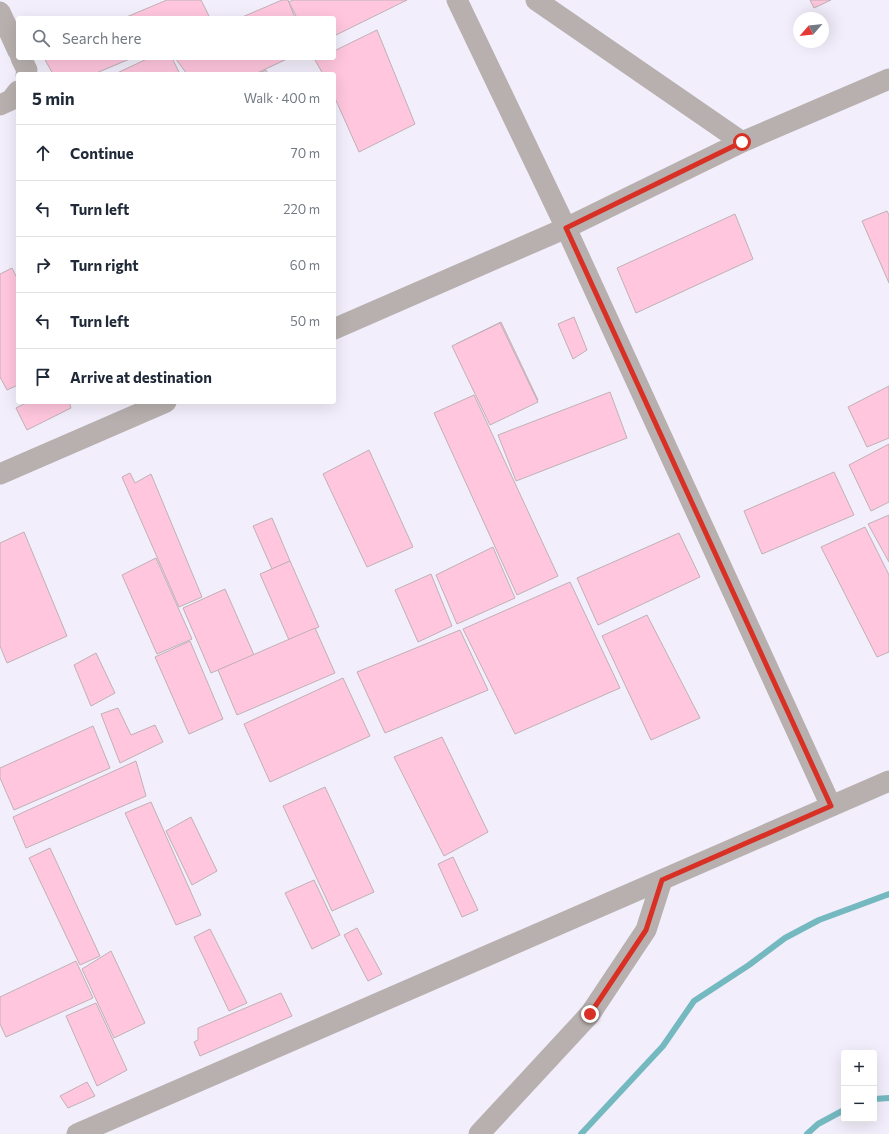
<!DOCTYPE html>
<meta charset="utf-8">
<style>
:root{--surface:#fff;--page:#f2f2f3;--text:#1f2937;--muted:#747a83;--line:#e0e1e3}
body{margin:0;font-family:Commissioner,sans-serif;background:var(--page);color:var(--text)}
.controls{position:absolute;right:12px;bottom:12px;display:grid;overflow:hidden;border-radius:4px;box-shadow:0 4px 16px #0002}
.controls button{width:36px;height:36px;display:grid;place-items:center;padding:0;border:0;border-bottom:1px solid var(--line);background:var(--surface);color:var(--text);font:20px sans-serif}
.compass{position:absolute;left:793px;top:12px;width:36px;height:36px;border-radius:50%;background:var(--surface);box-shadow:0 4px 16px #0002;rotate:242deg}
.stop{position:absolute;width:12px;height:12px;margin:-9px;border:3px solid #d93025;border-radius:50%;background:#fff}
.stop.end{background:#d93025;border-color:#fff;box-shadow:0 1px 4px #0008}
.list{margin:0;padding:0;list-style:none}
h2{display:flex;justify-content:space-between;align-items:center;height:52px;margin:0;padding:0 16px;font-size:17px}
h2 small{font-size:13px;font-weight:400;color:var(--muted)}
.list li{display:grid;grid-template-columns:26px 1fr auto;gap:12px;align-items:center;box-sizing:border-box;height:56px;padding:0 16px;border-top:1px solid var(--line)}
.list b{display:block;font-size:15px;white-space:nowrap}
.list em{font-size:13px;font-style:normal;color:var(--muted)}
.icon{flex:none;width:22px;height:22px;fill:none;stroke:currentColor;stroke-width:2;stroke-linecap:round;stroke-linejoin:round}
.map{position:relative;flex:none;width:889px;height:1134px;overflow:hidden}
.search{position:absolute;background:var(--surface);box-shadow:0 4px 16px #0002;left:16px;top:16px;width:320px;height:44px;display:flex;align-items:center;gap:10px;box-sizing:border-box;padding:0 14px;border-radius:4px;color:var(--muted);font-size:15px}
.panel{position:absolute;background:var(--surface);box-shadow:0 4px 16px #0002;left:16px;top:72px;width:320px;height:332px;border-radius:4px}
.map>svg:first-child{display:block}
</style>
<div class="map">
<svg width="889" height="1134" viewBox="0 0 889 1134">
<rect width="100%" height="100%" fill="#f2eefb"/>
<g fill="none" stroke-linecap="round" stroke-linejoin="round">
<g stroke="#74b9c0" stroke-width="6">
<path d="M874,1099L889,1098"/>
<path d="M581,1134L663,1046L694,1001L749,965L785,938L819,920L889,894"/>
<path d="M807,1134L818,1124L844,1110"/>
</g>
</g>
<g fill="#ffc6de" stroke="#bfb1b6">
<path d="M167,0H201L210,18H124Z"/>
<path d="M282,0H288L295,18H240Z"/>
<path d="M293,0H407L334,36V18H297L289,2Z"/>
<path d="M810,0H831L814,8Z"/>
<path d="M377,30L415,124L359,152L334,96V74H323L315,60L320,58H334V51Z"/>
<path d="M44,58H132L94,74H53Z"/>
<path d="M149,58H172L180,74H115Z"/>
<path d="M175,58H289L255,74H187Z"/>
<path d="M266,70L268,74H257Z"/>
<path d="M887,211L889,215V283L862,221Z"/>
<path d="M735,214L753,259L636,313L617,268Z"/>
<path d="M12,268L18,280V385L7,390L0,377V274Z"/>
<path d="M574,317L587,350L573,359L558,324Z"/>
<path d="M501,322L538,400L494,421L456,344Z"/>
<path d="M500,323L538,402L490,425L452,346Z"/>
<path d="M889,386V438L867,447L848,407Z"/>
<path d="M610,392L627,438L516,481L498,435Z"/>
<path d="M474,395L558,576L517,595L434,413Z"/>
<path d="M28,402H69L71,408L27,430L16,408Z"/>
<path d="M889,444V502L871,511L849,465Z"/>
<path d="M369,450L413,547L367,567L323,474Z"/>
<path d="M834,472L854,515L762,554L744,511Z"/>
<path d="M130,473L135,483L151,474L202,597L179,607L122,477Z"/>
<path d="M889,515V562L868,524Z"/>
<path d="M272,518L290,561L272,569L253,526Z"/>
<path d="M865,527L889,575V652L877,657L821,547Z"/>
<path d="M24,532L67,636L7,663L0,646V543Z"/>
<path d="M679,533L700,577L598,625L577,578Z"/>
<path d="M493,547L515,598L457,624L436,575Z"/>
<path d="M156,558L192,639L157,654L122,575Z"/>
<path d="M290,561L319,627L289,640L260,574Z"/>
<path d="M431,574L452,626L418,642L395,590Z"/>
<path d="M570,582L620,688L515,734L463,629Z"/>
<path d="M225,589L254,655L211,673L183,608Z"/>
<path d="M647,615L700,718L651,740L602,636Z"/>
<path d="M315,628L335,673L237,715L218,670Z"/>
<path d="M460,630L488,690L385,733L357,672Z"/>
<path d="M190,641L223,719L189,734L155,657Z"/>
<path d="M96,653L115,693L91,706L74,665Z"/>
<path d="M343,678L370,736L270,782L244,724Z"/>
<path d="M118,708L131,735L155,725L163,742L120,763L101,714Z"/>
<path d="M93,726L110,768L14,810L0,778V768Z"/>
<path d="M442,737L488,832L444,856L394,757Z"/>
<path d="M136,761L146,796L26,848L13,817Z"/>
<path d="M325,787L374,892L332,911L283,806Z"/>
<path d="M151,802L201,915L176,925L125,813Z"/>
<path d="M191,817L217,871L192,885L166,831Z"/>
<path d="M50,848L100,956L80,965L29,858Z"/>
<path d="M453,857L478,910L462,917L438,864Z"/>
<path d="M314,880L340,935L312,949L285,893Z"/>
<path d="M357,928L382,974L368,981L344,935Z"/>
<path d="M210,929L247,1003L229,1011L194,937Z"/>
<path d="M111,951L145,1023L114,1038L82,969Z"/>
<path d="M76,961L93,998L6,1037L0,1024V997Z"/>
<path d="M281,993L292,1016L200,1056L194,1042L198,1040V1028Z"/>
<path d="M96,1003L127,1070L97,1086L66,1016Z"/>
<path d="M87,1082L95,1096L68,1108L60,1096Z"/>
</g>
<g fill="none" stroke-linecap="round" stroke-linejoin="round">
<g stroke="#b7b0ae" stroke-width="21">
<path d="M457,0L566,228L831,806"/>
<path d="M536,0L742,142"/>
<path d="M0,12L18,51"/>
<path d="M21,58L27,70L26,74"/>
<path d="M0,105L11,100L18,91"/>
<path d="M334,329L566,228L742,142L889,79"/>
<path d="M0,474L166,402"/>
<path d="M77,1134L889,781"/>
<path d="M479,1134L590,1014L646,930L662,880"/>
</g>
</g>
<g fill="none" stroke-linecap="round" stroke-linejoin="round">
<path stroke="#d93025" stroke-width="5" d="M590,1014L646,930L662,880L831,806L566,228L742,142"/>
</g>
</svg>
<div class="controls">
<button>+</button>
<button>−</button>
</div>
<svg class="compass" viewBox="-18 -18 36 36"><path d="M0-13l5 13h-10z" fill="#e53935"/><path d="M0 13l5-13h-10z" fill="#747a83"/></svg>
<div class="stop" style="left:742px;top:142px"></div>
<div class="stop end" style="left:590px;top:1014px"></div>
<div class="search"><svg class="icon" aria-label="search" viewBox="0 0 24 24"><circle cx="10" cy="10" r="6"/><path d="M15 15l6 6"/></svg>Search here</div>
<section class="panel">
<h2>5 min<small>Walk · 400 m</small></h2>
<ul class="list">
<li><svg class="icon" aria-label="ahead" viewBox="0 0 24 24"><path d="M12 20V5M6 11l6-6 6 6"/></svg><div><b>Continue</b></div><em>70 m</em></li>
<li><svg class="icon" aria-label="left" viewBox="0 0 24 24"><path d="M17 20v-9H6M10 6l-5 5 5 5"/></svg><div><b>Turn left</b></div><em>220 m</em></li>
<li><svg class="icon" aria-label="right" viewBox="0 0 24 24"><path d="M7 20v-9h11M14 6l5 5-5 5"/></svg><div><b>Turn right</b></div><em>60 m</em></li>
<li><svg class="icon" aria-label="left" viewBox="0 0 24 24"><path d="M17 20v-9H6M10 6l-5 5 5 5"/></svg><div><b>Turn left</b></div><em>50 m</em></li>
<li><svg class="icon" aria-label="arrive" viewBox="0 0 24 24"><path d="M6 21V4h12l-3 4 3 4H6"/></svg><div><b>Arrive at destination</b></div></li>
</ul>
</section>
</div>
